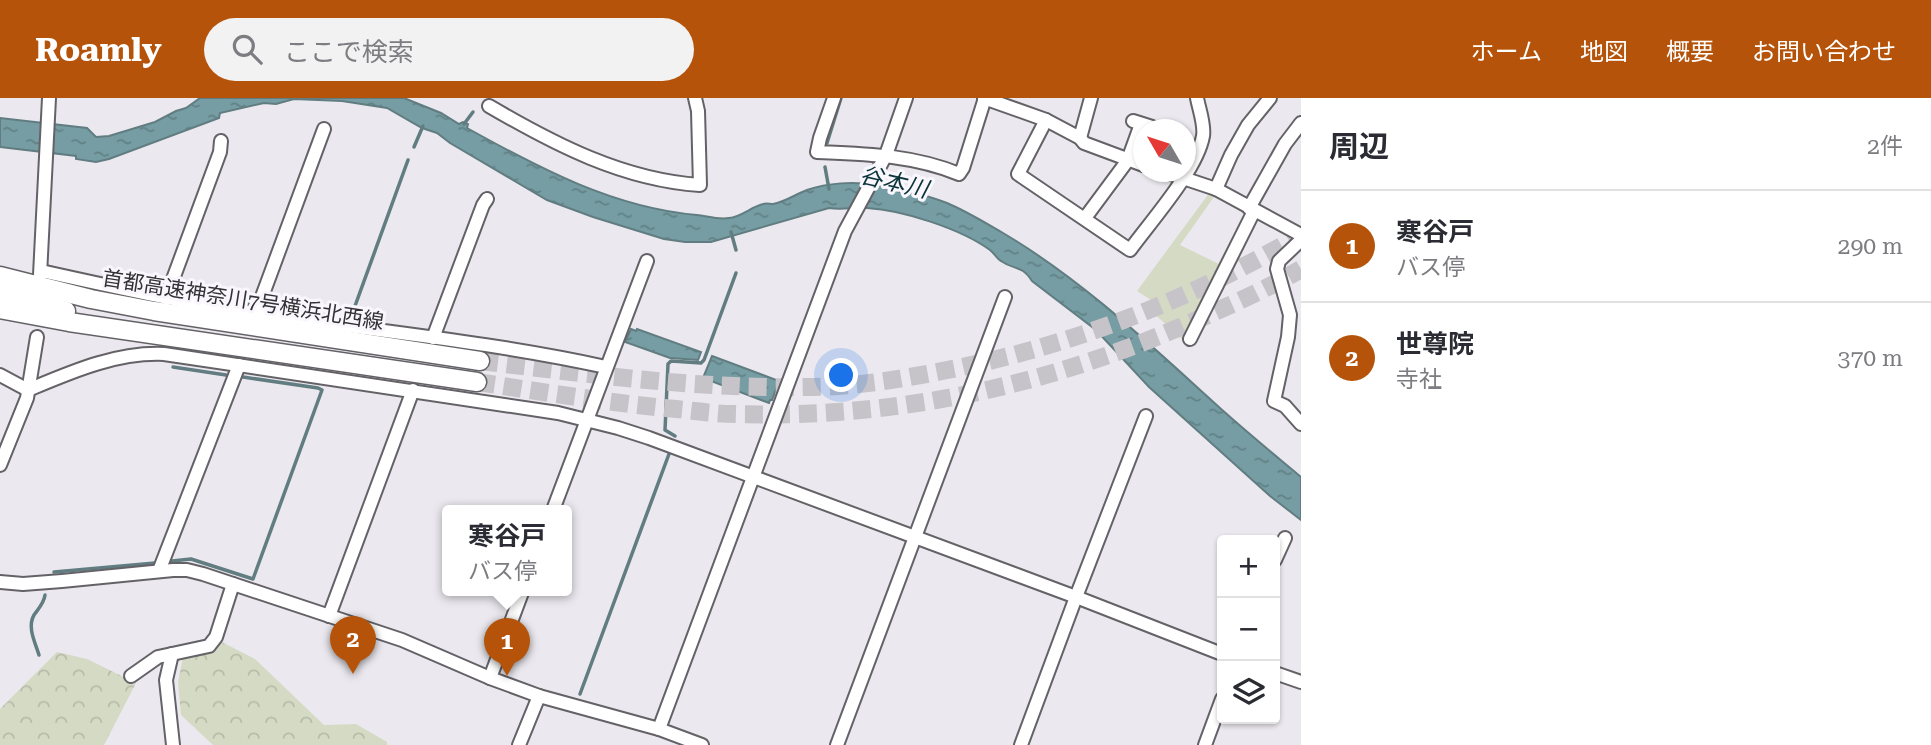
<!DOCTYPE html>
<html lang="ja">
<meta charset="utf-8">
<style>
:root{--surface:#fff;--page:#f2f2f3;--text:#2b2b33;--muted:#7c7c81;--line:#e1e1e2;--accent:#b45309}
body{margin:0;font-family:"Roboto Serif","Noto Sans JP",serif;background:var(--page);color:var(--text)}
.controls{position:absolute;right:21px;bottom:21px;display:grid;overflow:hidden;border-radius:7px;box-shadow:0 2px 5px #0004}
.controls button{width:63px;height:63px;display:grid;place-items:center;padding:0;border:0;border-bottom:2px solid var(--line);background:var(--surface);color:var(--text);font:35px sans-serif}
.compass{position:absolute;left:1133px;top:21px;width:63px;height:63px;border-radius:50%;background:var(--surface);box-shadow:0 2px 5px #0004;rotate:309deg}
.you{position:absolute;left:842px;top:278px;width:24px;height:24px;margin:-18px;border:5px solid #fff;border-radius:50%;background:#1a73e8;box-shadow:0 0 0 10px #1a73e833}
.badge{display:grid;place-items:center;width:46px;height:46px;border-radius:50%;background:var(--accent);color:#fff;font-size:23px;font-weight:700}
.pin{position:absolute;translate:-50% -58px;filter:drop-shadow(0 2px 4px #0008)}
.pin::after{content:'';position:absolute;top:37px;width:24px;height:21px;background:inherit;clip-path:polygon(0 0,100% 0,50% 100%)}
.popup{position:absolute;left:442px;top:407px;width:130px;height:91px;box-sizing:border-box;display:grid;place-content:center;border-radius:7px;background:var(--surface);filter:drop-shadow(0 2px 5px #0005);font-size:23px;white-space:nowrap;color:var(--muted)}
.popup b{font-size:26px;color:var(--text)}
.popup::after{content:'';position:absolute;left:50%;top:100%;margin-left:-14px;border:14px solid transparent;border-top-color:var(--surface)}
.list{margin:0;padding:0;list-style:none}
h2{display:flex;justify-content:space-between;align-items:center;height:91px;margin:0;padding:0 28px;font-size:30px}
h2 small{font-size:23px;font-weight:400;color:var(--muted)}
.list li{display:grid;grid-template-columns:46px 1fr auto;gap:21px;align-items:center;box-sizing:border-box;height:112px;padding:0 28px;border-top:2px solid var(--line)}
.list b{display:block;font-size:26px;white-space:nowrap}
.list p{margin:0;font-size:23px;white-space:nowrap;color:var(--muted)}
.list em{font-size:23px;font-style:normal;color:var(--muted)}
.icon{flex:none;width:38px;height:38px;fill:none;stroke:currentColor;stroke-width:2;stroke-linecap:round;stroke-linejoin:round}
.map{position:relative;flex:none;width:1301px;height:647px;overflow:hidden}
header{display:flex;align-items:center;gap:42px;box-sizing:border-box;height:98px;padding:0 35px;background:var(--accent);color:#fff}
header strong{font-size:33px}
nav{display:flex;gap:38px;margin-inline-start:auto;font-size:24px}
.search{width:490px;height:63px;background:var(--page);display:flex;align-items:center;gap:18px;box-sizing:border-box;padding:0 24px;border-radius:38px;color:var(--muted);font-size:26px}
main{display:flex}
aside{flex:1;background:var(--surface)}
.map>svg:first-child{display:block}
</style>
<header>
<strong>Roamly</strong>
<div class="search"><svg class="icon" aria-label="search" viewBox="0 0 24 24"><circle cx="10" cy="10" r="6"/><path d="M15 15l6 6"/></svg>ここで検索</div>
<nav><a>ホーム</a><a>地図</a><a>概要</a><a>お問い合わせ</a></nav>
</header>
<main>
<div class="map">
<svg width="1301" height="647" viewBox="0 0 1301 647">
<defs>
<pattern id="forest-crowns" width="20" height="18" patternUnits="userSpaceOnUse" patternTransform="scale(1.75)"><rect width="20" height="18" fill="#d4dac3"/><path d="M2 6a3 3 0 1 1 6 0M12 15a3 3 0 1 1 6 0" fill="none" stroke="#b6bca8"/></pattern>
<pattern id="water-ripples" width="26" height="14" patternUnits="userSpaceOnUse" patternTransform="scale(1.75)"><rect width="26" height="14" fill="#759da3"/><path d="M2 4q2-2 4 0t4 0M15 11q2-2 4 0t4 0" fill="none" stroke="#618185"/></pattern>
</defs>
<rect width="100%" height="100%" fill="#ebe9ef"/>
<path fill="#d4dac3" d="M1210,94L1216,96L1180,147L1221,167L1189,235L1183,242L1151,213L1157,206L1137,193Z"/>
<g fill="url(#forest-crowns)">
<path d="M212,539L255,561L324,627L356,626L387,644V647H213L181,617L178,584L185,550Z"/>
<path d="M57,554L87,561L136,585L104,647H0V611Z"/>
</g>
<g fill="url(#water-ripples)" stroke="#617d81" stroke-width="2">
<path d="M200,0H404L441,15L459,26L463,24L468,26L467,30C539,70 614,110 697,117C707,118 718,122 729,120C741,119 751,109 763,106C766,105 770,106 773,106C785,104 796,96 807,92C827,85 854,83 875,87C899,91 924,96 947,105C966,113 984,124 1003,135C1079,180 1143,240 1209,300C1238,327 1270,353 1301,379V422L1270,398L1149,289L1096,232L1032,183C1021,166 1015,173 1001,163C997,161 994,155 990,152C961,131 903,112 867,110C854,109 843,112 829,110L711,144H685L664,141L593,119L547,102L450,45L437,35L422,30L387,10L342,3L294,1L276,6L264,5L220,15L219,20L109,61L96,64L76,61V58L0,49V20L87,30L96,39L109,38L155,24L176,13L186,10Z"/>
<path d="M631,231L636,233L637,231L701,254L698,262L670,260L625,244Z"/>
<path d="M712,258L779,283L772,302H770L769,305L703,280Z"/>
</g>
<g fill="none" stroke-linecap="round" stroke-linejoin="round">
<g stroke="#617d81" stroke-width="3.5">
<path d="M464,26L473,14"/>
<path d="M827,45L841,0"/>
<path d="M414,49L423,28"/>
<path d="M825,69L829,91"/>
<path d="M731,134L736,152"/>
<path d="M186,195L251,206"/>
<path d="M268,208L346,221L351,219L408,62"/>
<path d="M173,269L226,277"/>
<path d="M675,338L665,332L668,266L671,263L701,265L704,262L736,175"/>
<path d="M172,463L191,461L253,481L322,292L318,290L243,279"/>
<path d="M54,474L155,465"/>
<path d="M39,557C35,544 27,529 34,517C39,510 44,505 45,497"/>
<path d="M580,596L669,356"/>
</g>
<g stroke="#c6c4c9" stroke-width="18" stroke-dasharray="18 9" stroke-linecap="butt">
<path d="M480,263C588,276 696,291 806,289C852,289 897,282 942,273C1069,249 1190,202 1301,137"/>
<path d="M477,284C543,294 610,305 676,311C696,313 715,316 734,316C898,321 1052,287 1201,220C1235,205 1269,190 1301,171"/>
</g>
<g stroke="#646267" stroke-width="16">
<g id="minor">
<path d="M834,0L820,40L817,54C866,56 913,57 959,76L963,70L985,0"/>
<path d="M984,0L1046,22L1080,40L1084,45L1143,67"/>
<path d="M489,8C554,46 623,82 700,87L698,13L695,0"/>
<path d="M1046,22L1018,76L1130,152C1151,123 1197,72 1203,38C1205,27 1199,11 1197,0"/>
<path d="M1133,23L1152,29"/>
<path d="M1080,40L1091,0"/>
<path d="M1165,74L1216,91L1301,137"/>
<path d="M1216,91L1231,57L1248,27L1270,0"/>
<path d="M1249,110L1285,46L1301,25"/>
<path d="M1085,120L1128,62L1141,26"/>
<path d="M1301,142L1279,163L1277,171L1290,217L1288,239L1274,303L1285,308L1301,326"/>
<path d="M41,173C113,189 186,205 260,216C375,233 492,244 606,269"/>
<path d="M40,177L49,0"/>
<path d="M166,200L220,54L221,43"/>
<path d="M256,215L324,31"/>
<path d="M433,240L483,107L487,101"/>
<path d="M1190,241L1254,113"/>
<path d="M0,277L28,292C71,274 116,254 164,256L558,315L618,330L649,340L1076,499L1222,556"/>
<path d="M0,367L27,300L37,239"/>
<path d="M553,412L647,163"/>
<path d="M1275,462L1285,440"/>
<path d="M159,473L239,267"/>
<path d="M0,484L23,486L62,483L173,472H187L203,476L402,542L490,580L539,598L659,631L702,647"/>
<path d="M329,518L413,292"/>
<path d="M172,556L166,582L173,647"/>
<path d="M1275,575L1301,584"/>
<path d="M131,578L158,559L209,548L216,539L233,486"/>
<path d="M490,580L523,492"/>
<path d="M659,631L845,133L886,57L906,0"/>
<path d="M519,647L539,598"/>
<path d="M837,647L1005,199"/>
<path d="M1021,647L1076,499L1146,318"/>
<path d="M1205,647L1222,601"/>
</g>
</g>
<g stroke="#646267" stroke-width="21">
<g id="highway">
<path d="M0,178L91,201L154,213L480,263"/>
<path d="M0,194L66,213"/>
<path d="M0,211L69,224L477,284"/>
</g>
</g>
<use href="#minor" stroke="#fff" stroke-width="12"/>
<use href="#highway" stroke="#fff" stroke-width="18"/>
</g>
<g text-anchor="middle" stroke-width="6" stroke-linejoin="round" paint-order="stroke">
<g font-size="21" fill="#323133" stroke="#f9f7fd">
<text transform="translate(243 202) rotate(9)" y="7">首都高速神奈川7号横浜北西線</text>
</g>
<g font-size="23" font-style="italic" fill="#0b3439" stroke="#f9f7fd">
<text transform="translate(894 84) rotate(13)" y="8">谷本川</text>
</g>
</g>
</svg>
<div class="controls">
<button>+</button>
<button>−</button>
<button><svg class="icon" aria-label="layers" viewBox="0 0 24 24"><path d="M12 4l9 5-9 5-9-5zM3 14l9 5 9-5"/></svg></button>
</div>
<svg class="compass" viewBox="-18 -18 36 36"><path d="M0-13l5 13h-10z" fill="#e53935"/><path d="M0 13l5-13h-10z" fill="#7c7c81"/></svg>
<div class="you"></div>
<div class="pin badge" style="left:507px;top:578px">1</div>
<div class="popup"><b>寒谷戸</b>バス停</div>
<div class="pin badge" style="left:353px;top:576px">2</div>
</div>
<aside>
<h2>周辺<small>2件</small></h2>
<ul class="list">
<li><span class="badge">1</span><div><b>寒谷戸</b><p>バス停</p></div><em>290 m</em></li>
<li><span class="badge">2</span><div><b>世尊院</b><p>寺社</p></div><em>370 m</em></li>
</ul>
</aside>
</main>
